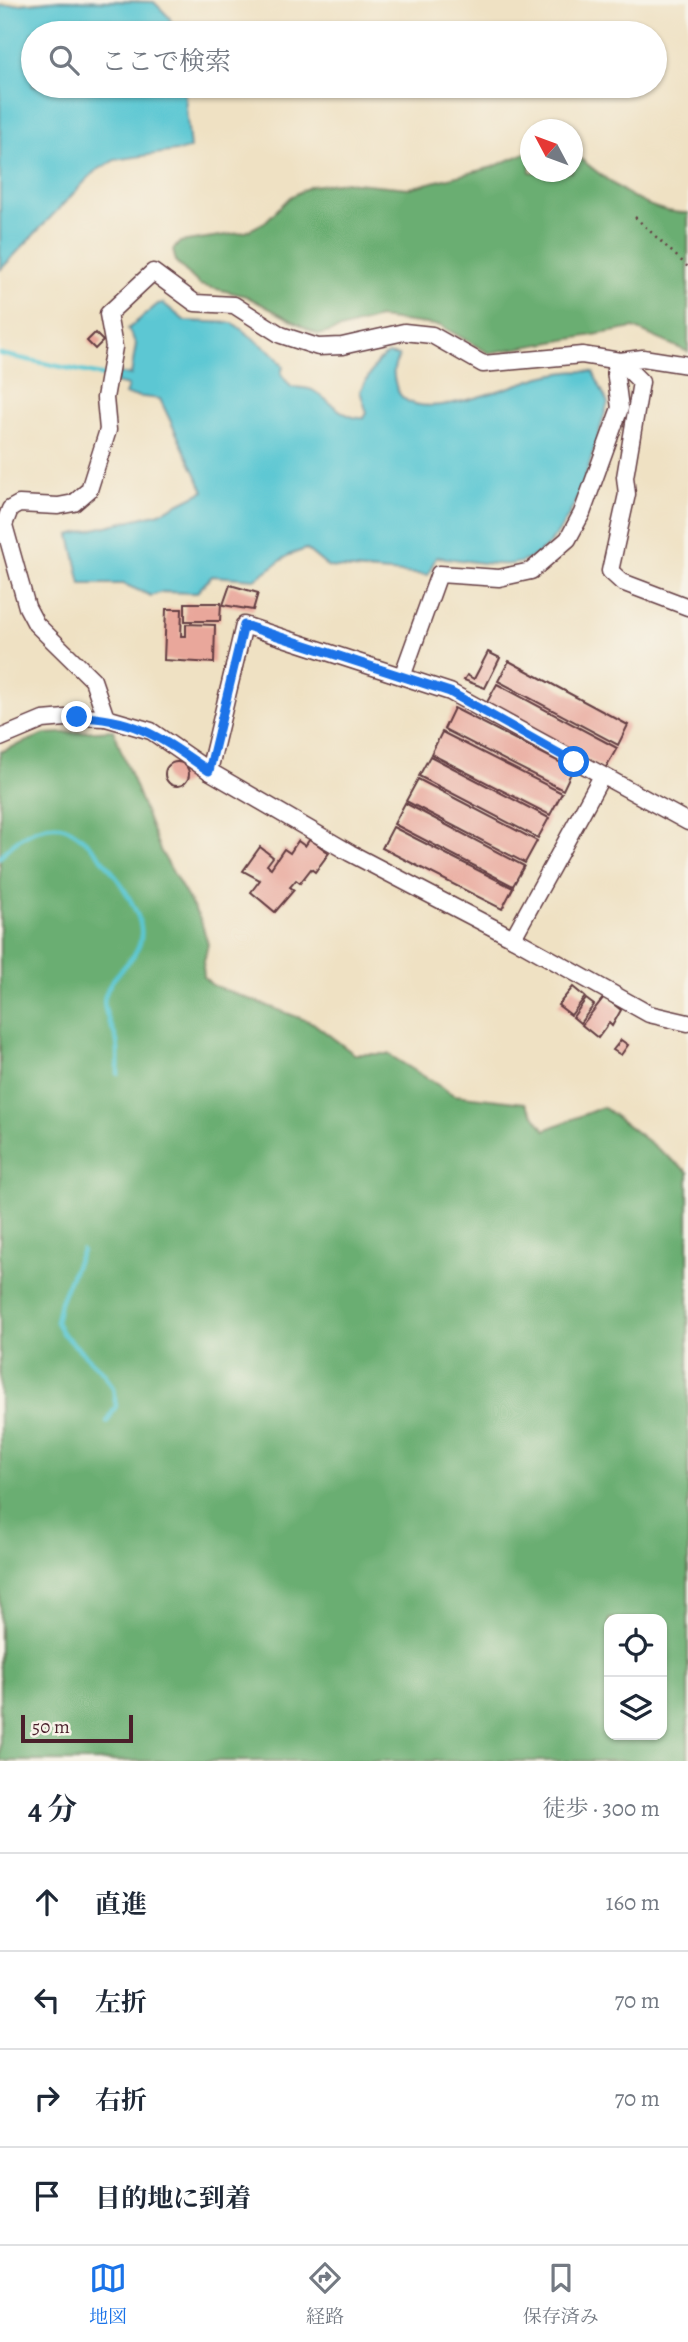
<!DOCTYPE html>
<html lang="ja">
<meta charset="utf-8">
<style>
:root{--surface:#fff;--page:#f6f6f7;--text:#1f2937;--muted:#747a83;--line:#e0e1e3;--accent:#1a73e8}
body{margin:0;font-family:Alegreya,"Noto Serif JP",serif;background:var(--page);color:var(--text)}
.controls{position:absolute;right:21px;bottom:21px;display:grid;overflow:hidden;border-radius:14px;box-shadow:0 2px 5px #0004}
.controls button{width:63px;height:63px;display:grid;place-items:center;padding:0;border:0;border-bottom:2px solid var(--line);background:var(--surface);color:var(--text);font:35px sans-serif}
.compass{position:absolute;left:520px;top:119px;width:63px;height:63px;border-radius:50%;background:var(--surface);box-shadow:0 2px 5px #0004;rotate:311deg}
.scale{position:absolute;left:21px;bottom:18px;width:112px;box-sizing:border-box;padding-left:7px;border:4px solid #4a1f2b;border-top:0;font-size:19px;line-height:24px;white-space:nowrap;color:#4a1f2b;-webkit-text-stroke:5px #f7f3e8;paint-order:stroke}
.stop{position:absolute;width:21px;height:21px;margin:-16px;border:5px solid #1a73e8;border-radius:50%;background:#fff}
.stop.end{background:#1a73e8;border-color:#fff;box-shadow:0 2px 7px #0008}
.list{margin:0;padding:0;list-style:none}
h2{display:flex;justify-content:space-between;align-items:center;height:91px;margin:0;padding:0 28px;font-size:30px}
h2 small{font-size:23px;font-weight:400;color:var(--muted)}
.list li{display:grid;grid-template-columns:46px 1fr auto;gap:21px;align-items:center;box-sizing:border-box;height:98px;padding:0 28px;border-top:2px solid var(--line)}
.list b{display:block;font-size:26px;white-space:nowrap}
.list em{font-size:23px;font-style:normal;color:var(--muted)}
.icon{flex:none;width:38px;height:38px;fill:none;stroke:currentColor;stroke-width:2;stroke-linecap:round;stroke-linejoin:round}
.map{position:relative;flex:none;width:688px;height:1761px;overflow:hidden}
.search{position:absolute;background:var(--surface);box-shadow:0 2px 5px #0004;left:21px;right:21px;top:21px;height:77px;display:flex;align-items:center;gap:18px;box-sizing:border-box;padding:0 24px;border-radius:38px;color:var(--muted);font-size:26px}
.sheet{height:483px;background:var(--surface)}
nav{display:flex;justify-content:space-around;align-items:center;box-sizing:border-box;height:98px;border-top:2px solid var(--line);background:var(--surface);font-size:19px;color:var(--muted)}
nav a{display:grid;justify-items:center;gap:4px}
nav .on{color:var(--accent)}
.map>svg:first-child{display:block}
</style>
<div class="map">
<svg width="688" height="1761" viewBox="0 0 688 1761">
<rect width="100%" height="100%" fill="#f7f3e8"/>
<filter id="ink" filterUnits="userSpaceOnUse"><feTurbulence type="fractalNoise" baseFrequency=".0143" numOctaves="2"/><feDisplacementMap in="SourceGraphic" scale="14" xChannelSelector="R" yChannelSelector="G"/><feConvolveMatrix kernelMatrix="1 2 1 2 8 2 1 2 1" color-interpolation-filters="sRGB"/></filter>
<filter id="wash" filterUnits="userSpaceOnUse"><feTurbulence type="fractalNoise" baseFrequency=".00686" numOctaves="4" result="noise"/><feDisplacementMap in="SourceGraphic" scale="28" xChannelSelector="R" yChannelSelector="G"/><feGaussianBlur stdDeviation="1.57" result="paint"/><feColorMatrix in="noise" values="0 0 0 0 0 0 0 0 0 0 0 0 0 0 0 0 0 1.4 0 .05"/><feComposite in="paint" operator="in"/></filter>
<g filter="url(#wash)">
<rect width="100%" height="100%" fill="#efe1c3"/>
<g fill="#6bae72" stroke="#5a664e" stroke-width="2" fill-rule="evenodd">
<path d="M530,151V172H572L573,153C607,179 643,214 688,213V352L634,328L489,353L441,326L379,318L319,335L246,296L200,285L176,262L173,250L180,242L246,232L265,222L290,197L311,186L345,182L409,188L493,167Z"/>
<path d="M113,730L160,850L201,921L208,944L203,966L204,977L212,985L313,1023L354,1054H388L454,1095L525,1103L545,1130L603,1107L688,1172V1761H0V752L45,734ZM609,1619H662V1735H609Z"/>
</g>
<g fill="#5bc7d3" stroke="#52737f" stroke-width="2">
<path d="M60,0L154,2L169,17L177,33H33V86H184L190,149L115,160L94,172L0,270V6Z"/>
<path d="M163,303L185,321L233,323L275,355L283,367L281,374L291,387C298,388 308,387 314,391C329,400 344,420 364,418L367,413L360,391L378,361L388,354L399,356C393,368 392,373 396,386C408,433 516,382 545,376C561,372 578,370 593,372L608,403C592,451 572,558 511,564C488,566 460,559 436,557L428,575L328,567L306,549L289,555L255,579L212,576L196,593L162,592L151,596L124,584H81L70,535L160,513L204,491L160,399L125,395L128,386L115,383L117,373L131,375L136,344L128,329L158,304Z"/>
</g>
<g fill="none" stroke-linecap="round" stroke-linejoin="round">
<g stroke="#5bc7d3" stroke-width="4.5">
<path d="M0,354L105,376"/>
<path d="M0,857C12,841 39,823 60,826C88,830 138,901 141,928C145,959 112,969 105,996C101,1011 114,1028 117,1042C119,1053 118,1064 118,1074"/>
<path d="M82,1250L60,1302L56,1322L62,1333L104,1373L113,1388L116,1406L107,1422"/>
</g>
</g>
<g id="blocks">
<g fill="#e9a79b">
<path d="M95,333L103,341L95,349L87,341Z"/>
<path d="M230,585L258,593L253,610L223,605Z"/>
<path d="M185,603H221L220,621H185Z"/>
<path d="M166,609H182L181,636H186V624L215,625L214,663L164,660Z"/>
<path d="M488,652L500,658L485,688L464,680L467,675L474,679Z"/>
<path d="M509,661L628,725L618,745L498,681Z"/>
<path d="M497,684L617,748L605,769L486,704Z"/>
<path d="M454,708L573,769L563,790L444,729Z"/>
<path d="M442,732L562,793L550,815L431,754Z"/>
<path d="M430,756L549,818L538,838L419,776Z"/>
<circle cx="177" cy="774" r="12"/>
<path d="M418,779L537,841L525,863L406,801Z"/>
<path d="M405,803L524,866L513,886L394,824Z"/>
<path d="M393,827L513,888L502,909L382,848Z"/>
<path d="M310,839L329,853L315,872L311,869L300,883L296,880L290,887L294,890L275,912L251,892L260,880L243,871L260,847L273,857L267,865L271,868L284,849L290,853L298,841L305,846Z"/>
<path d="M573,987L585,997L571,1015L558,1005Z"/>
<path d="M604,997L621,1010L612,1026L609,1023L598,1038L582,1025Z"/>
<path d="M586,999L594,1005L580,1023L573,1017Z"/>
<path d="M621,1040L628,1045L621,1055L613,1050Z"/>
</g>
</g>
</g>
<g filter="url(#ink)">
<use href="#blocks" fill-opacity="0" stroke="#633c42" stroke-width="2"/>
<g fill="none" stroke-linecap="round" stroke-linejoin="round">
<g stroke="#633c42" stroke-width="19">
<g id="minor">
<path d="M620,361L641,382L625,477L627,494L610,571L622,582L688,607"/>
<path d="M403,674L439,574L499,578L531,571L568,539L582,513L620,408L615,370L620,361"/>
<path d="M106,718L93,680L36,624L27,607L4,525L10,509L19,504L58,506L74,503L89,490L108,430L105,398L114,347L108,314L153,272L195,303L234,305L281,335L318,347L342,346L404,332L432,335L483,364L582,355L620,361L643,358L688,365"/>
<path d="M0,738L43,720L77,717L106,718L151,731L209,771L350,853L513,938L649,1014L688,1023"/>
<path d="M209,771L244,625L450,692L688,822"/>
<path d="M513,938L602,776"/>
</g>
</g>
<path stroke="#633c42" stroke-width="2.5" stroke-dasharray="2 5" stroke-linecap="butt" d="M635,217L688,267"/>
<use href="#minor" stroke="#fff" stroke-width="16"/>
</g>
</g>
<g fill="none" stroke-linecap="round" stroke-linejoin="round" filter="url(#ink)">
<path stroke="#1a73e8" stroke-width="9" d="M77,717C137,718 162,739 209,771L244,625L450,692L574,762"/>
</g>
</svg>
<div class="controls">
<button><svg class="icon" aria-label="locate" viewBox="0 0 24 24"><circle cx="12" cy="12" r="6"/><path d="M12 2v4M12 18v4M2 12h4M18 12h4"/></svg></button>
<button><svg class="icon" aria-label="layers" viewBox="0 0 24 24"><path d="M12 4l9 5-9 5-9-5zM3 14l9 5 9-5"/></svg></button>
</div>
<svg class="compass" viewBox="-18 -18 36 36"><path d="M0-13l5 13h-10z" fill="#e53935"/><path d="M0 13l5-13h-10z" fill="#747a83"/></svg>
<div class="scale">50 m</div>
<div class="stop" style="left:574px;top:762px"></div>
<div class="stop end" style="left:77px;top:717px"></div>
<div class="search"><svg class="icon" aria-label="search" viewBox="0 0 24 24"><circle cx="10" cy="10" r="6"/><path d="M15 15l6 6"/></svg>ここで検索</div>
</div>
<section class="sheet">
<h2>4 分<small>徒歩 · 300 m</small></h2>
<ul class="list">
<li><svg class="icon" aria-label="ahead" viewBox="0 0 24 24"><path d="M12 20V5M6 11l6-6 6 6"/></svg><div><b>直進</b></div><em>160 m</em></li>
<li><svg class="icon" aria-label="left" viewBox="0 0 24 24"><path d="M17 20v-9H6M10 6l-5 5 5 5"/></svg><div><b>左折</b></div><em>70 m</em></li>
<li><svg class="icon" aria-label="right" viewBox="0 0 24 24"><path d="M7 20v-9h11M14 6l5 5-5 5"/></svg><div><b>右折</b></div><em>70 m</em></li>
<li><svg class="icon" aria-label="arrive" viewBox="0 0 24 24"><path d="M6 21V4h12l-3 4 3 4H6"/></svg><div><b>目的地に到着</b></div></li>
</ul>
</section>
<nav>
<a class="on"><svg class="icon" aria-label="map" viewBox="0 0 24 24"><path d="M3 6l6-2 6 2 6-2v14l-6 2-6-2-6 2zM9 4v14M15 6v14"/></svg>地図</a>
<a><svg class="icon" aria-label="directions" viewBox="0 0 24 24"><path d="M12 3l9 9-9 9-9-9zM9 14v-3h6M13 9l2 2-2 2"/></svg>経路</a>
<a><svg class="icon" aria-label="saved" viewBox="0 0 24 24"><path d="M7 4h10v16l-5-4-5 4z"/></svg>保存済み</a>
</nav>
